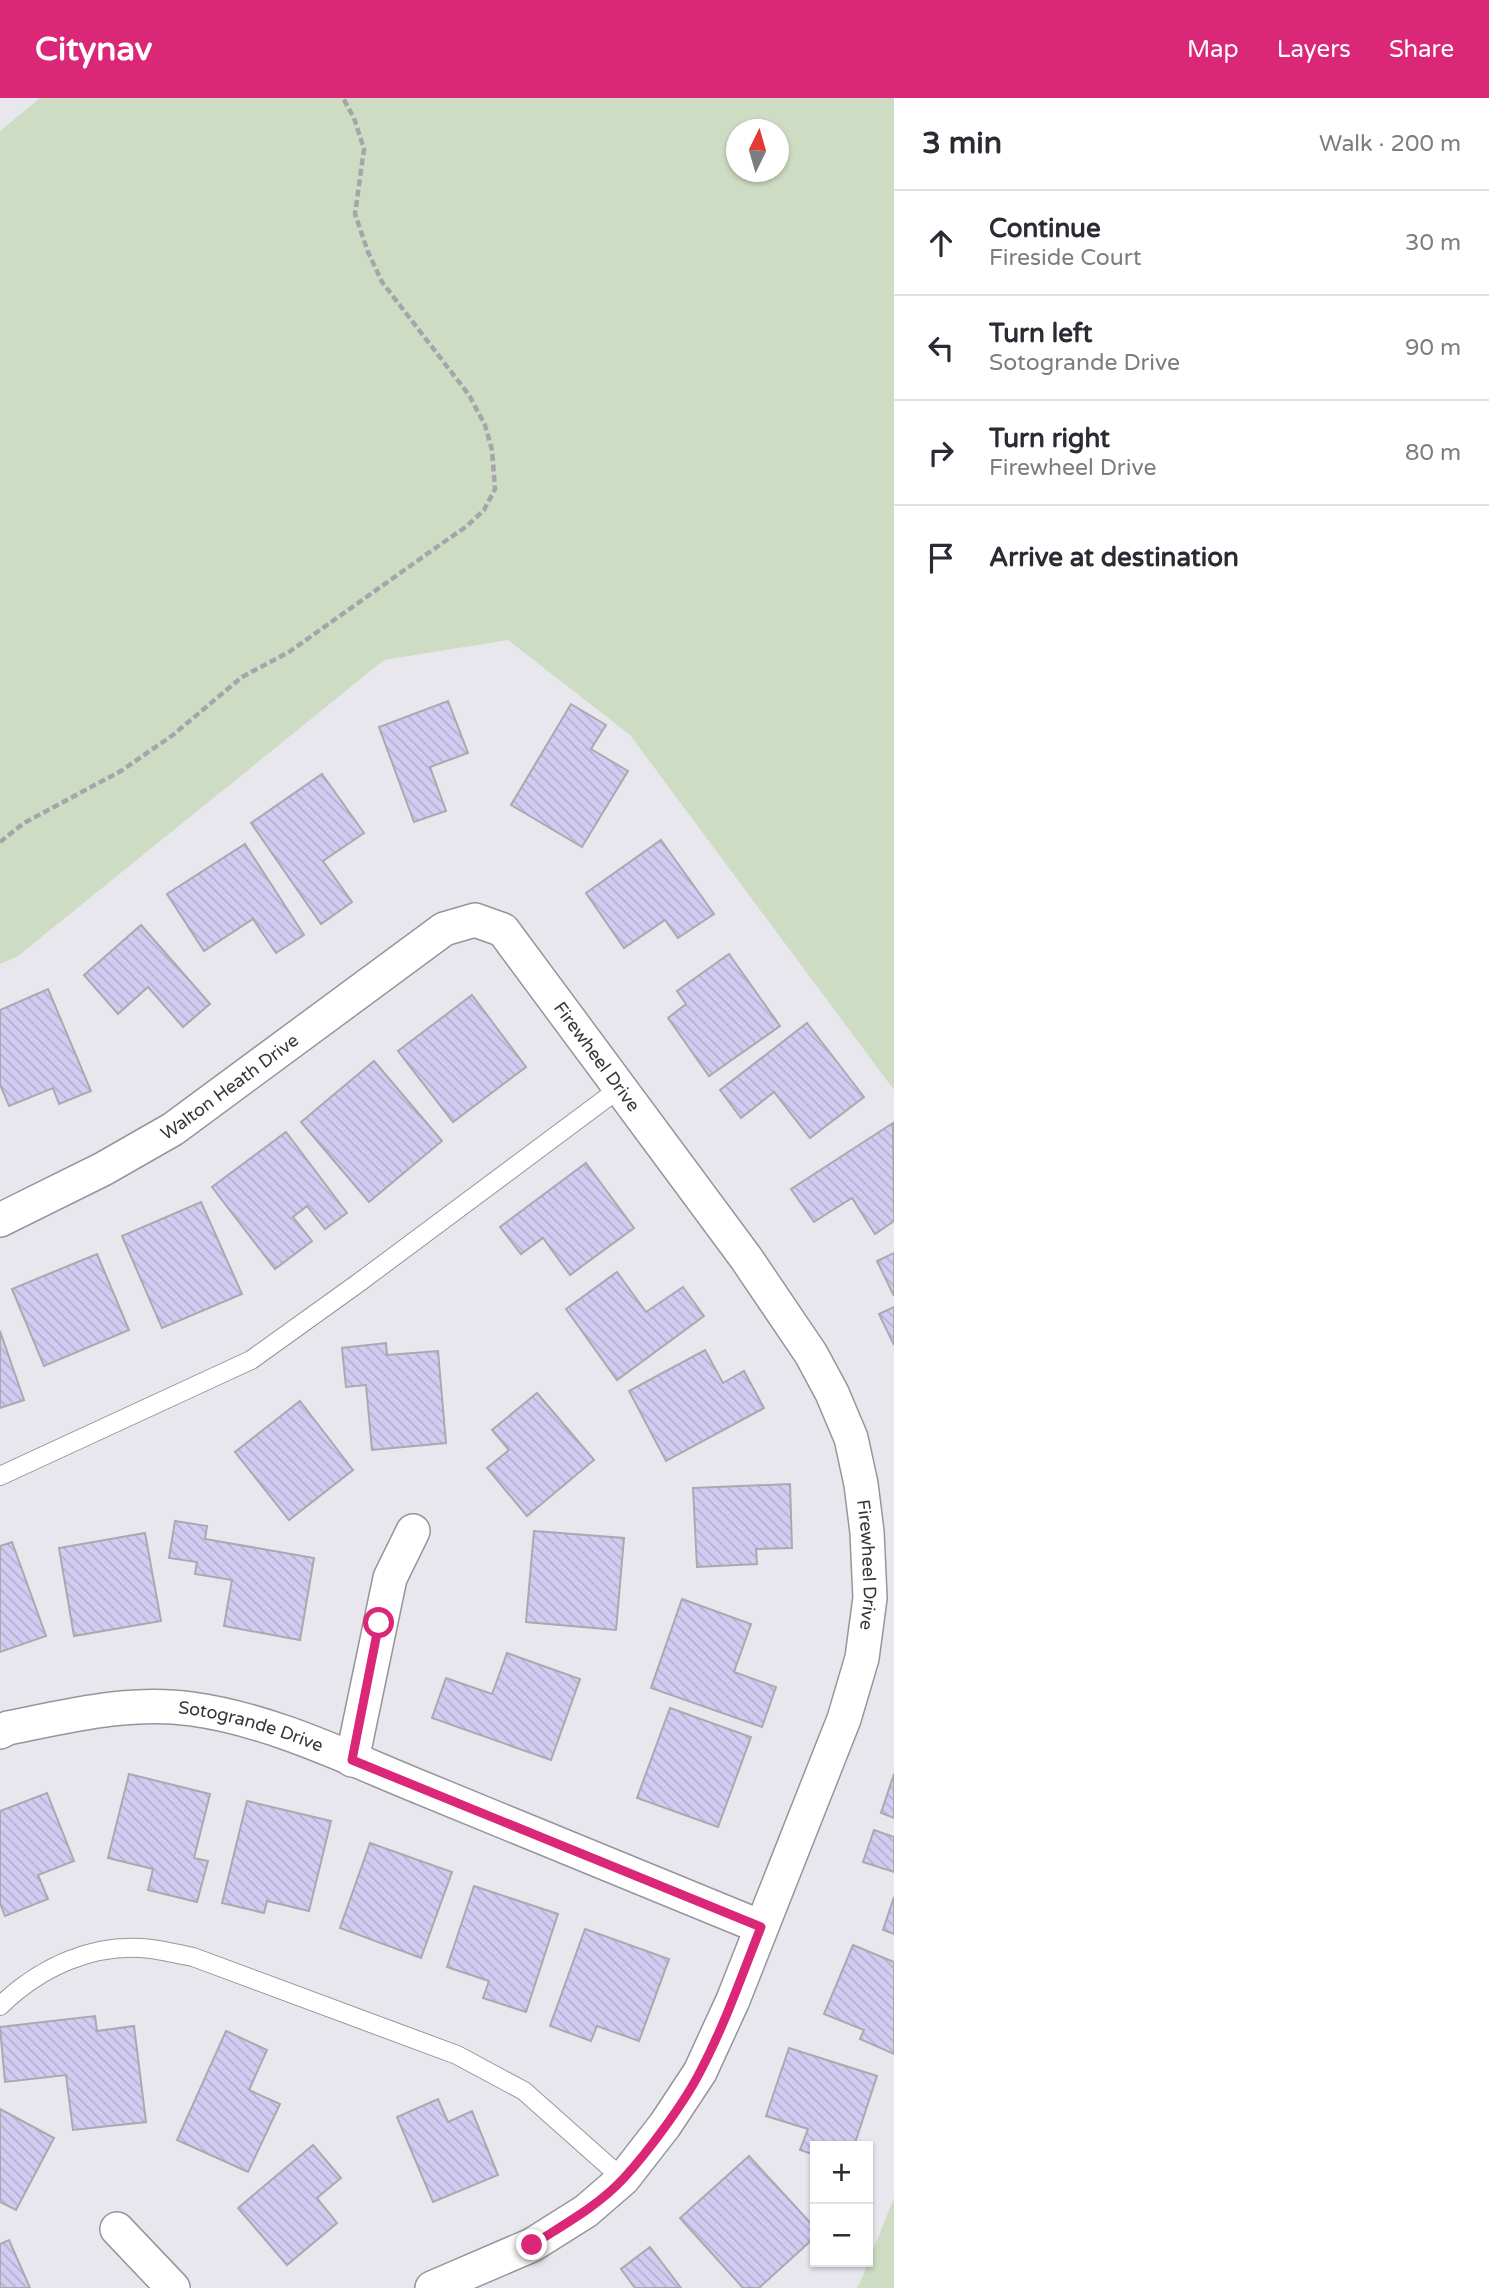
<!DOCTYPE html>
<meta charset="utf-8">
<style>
:root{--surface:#fff;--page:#f2f2f3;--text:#2b2b33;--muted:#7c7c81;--line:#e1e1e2;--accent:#db2777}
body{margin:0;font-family:"Varela Round",sans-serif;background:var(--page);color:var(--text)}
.controls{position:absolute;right:21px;bottom:21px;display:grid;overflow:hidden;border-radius:0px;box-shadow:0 2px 5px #0004}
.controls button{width:63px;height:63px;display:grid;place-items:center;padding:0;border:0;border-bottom:2px solid var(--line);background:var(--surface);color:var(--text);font:35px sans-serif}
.compass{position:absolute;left:726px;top:21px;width:63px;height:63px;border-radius:50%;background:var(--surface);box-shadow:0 2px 5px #0004;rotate:5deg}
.stop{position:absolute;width:21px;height:21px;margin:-16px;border:5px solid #db2777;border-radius:50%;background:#fff}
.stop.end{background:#db2777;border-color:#fff;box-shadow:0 2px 7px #0008}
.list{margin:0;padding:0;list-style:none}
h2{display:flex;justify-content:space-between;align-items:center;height:91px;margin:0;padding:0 28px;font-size:30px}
h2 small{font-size:23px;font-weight:400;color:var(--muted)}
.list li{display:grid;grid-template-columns:46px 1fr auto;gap:21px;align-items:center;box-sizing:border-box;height:105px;padding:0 28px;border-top:2px solid var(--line)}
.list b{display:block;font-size:26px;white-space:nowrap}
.list p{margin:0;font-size:23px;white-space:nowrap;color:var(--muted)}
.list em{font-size:23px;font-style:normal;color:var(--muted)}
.icon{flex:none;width:38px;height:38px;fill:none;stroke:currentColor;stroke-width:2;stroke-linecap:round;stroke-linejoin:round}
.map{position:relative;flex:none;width:894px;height:2190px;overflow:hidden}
header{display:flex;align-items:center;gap:42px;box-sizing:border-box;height:98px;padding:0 35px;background:var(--accent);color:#fff}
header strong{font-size:33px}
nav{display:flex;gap:38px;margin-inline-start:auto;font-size:24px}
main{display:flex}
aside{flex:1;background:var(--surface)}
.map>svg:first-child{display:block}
</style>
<header>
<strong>Citynav</strong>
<nav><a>Map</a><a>Layers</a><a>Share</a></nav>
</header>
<main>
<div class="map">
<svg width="894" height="2190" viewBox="0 0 894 2190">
<defs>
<pattern id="building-back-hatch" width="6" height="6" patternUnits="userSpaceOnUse" patternTransform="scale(1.75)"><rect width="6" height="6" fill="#d2ccf2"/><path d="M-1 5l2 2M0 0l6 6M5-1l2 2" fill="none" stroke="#b5b0d0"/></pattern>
</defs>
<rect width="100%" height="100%" fill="#e8e7ee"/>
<g fill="#cddcc2" fill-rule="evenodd">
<path d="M40,0H894V992L630,637L508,542L384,562L18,858L0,866V33ZM736,32H778V74H736Z"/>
<path d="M894,2100V2190H856L859,2187Z"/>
</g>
<g fill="url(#building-back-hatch)" stroke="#a9a9b0" stroke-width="2">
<path d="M448,603L468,655L430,669L446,713L414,724L379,629Z"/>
<path d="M571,606L606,627L591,651L628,673L582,749L511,707Z"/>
<path d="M322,676L364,735L323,763L352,804L321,826L251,725Z"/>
<path d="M661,742L714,816L678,840L665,822L624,850L586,795Z"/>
<path d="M245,746L304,837L276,855L253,821L204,853L167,796Z"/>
<path d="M141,827L210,906L183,929L148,889L118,916L84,877Z"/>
<path d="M729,856L780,928L709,978L668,920L686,906L677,893Z"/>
<path d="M48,891L91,993L59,1006L53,990L9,1008L0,986V912Z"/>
<path d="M472,897L526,969L453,1024L398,953Z"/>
<path d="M807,925L864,999L810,1040L774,994L741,1020L720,992Z"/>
<path d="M374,963L442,1043L369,1104L301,1024Z"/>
<path d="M893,1025L894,1123L875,1136L852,1100L814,1124L791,1091Z"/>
<path d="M286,1034L347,1115L325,1131L307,1108L293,1119L312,1143L275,1171L212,1089Z"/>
<path d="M586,1065L634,1130L570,1177L543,1140L521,1156L500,1129Z"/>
<path d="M201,1104L242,1196L162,1230L122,1138Z"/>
<path d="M894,1155V1198L877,1163Z"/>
<path d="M97,1156L129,1232L44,1268L12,1191Z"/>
<path d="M617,1174L646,1214L683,1189L704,1218L617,1282L566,1211Z"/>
<path d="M894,1209V1247L879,1216Z"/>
<path d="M0,1233L24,1302L0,1310Z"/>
<path d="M386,1245L387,1257L438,1253L446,1345L372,1352L366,1287L346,1289L342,1250Z"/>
<path d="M705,1252L723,1285L744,1273L764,1310L666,1363L629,1293Z"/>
<path d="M537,1295L594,1362L527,1418L487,1370L509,1352L492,1332Z"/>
<path d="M300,1303L353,1372L289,1422L235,1354Z"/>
<path d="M790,1386L792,1450L756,1451L757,1466L697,1469L693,1390Z"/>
<path d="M175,1423L207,1428L205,1441L314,1460L300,1542L224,1528L232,1482L195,1476L197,1464L169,1460Z"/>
<path d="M534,1433L624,1440L616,1532L526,1524Z"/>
<path d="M145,1435L161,1523L74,1538L59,1450Z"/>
<path d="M12,1444L46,1538L0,1554V1448Z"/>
<path d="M682,1501L751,1526L734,1574L776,1589L762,1629L651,1590Z"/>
<path d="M507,1555L580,1581L551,1662L432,1620L446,1580L492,1596Z"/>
<path d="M670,1610L751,1639L718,1729L637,1700Z"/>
<path d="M129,1676L210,1696L194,1760L208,1763L197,1804L148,1792L153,1771L108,1760Z"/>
<path d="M894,1676V1720L881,1715Z"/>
<path d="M47,1695L74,1763L38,1777L48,1801L5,1818L0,1805V1713Z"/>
<path d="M247,1703L331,1723L309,1813L267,1803L264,1815L222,1805Z"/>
<path d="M874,1732L894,1739V1774L863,1764Z"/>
<path d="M370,1745L452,1774L421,1860L340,1830Z"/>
<path d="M474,1788L558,1816L526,1914L483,1900L489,1883L447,1869Z"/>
<path d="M894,1799V1836L883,1832Z"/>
<path d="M585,1831L669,1861L639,1943L597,1928L591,1943L550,1928Z"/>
<path d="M853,1847L894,1864V1956L860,1941L864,1932L824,1916Z"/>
<path d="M95,1918L97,1933L134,1928L146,2024L73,2032L66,1977L5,1984L0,1929Z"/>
<path d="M226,1933L267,1952L249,1992L280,2006L248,2074L177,2042Z"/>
<path d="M789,1950L877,1978L854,2048H815V2057L800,2052L808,2031L766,2018Z"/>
<path d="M438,2001L448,2024L472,2013L498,2077L433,2104L397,2019Z"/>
<path d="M0,2011L54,2040L16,2112L0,2104Z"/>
<path d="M313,2047L341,2080L317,2100L337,2125L287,2167L238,2110Z"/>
<path d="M749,2058L815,2130V2139L759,2190H743L680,2120Z"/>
<path d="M9,2142L30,2190H0V2146Z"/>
<path d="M650,2149L681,2190H635L621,2171Z"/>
</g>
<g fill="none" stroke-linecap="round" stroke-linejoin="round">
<g stroke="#96959c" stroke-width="20">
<g id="lane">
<path d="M0,1378L251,1262L357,1186L620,990"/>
<path d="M0,1908C40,1869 94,1844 151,1851C165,1853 179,1856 193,1859L457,1957L524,1993L623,2081"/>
</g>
</g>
<g stroke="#96959c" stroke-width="36">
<g id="street">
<path id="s1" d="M0,1122L103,1071L173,1031L444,831L475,822L503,832L746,1160L811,1256L832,1295L851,1340L861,1386L867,1434L870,1500L862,1560L844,1621L733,1902L700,1974L665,2027L623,2081L586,2113L532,2147L432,2190"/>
<path id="s2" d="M0,1634L8,1630C68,1618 130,1602 192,1611C272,1622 348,1660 422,1690C535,1736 648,1782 761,1829"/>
<path d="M352,1662L390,1480L413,1433"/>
<path d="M117,2131L173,2190"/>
</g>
</g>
<path stroke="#a6a5ab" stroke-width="4.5" stroke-dasharray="7 3.5" stroke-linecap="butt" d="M0,744L24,725L121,673L173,637L242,579L289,554L441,446L467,428L484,412L495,391L492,352L485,327L469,297L382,184L368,154L355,116L364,51L354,20L343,0"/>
<use href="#lane" stroke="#fff" stroke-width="18"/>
<use href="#street" stroke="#fff" stroke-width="33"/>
</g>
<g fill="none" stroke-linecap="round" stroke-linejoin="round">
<path stroke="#db2777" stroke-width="9" d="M379,1525L352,1662L761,1829C742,1877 725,1926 701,1972C685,2004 648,2054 623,2081C598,2108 563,2127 532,2147"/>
</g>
<g text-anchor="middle" stroke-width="7" stroke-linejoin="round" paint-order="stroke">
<g font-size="18" fill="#37373a" stroke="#f5f4fc">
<text dy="6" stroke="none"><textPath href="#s1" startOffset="752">Firewheel Drive</textPath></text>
<text dy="6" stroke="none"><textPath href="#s1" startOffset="266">Walton Heath Drive</textPath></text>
<text dy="6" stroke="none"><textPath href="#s1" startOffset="1340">Firewheel Drive</textPath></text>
<text dy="6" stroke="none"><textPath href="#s2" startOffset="256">Sotogrande Drive</textPath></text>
</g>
</g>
</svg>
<div class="controls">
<button>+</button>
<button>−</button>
</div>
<svg class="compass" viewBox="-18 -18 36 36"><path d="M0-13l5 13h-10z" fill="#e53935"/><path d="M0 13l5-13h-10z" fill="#7c7c81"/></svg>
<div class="stop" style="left:379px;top:1525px"></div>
<div class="stop end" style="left:532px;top:2147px"></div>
</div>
<aside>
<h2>3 min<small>Walk · 200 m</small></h2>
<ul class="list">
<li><svg class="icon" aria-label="ahead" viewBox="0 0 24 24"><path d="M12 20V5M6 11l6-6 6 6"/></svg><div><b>Continue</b><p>Fireside Court</p></div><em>30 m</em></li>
<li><svg class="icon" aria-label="left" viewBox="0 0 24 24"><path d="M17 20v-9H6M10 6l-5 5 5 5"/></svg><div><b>Turn left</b><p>Sotogrande Drive</p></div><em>90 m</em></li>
<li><svg class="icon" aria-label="right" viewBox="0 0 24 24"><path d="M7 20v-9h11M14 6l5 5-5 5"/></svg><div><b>Turn right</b><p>Firewheel Drive</p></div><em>80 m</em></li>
<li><svg class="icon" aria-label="arrive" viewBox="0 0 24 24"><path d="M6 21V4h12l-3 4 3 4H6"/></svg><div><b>Arrive at destination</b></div></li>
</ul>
</aside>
</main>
